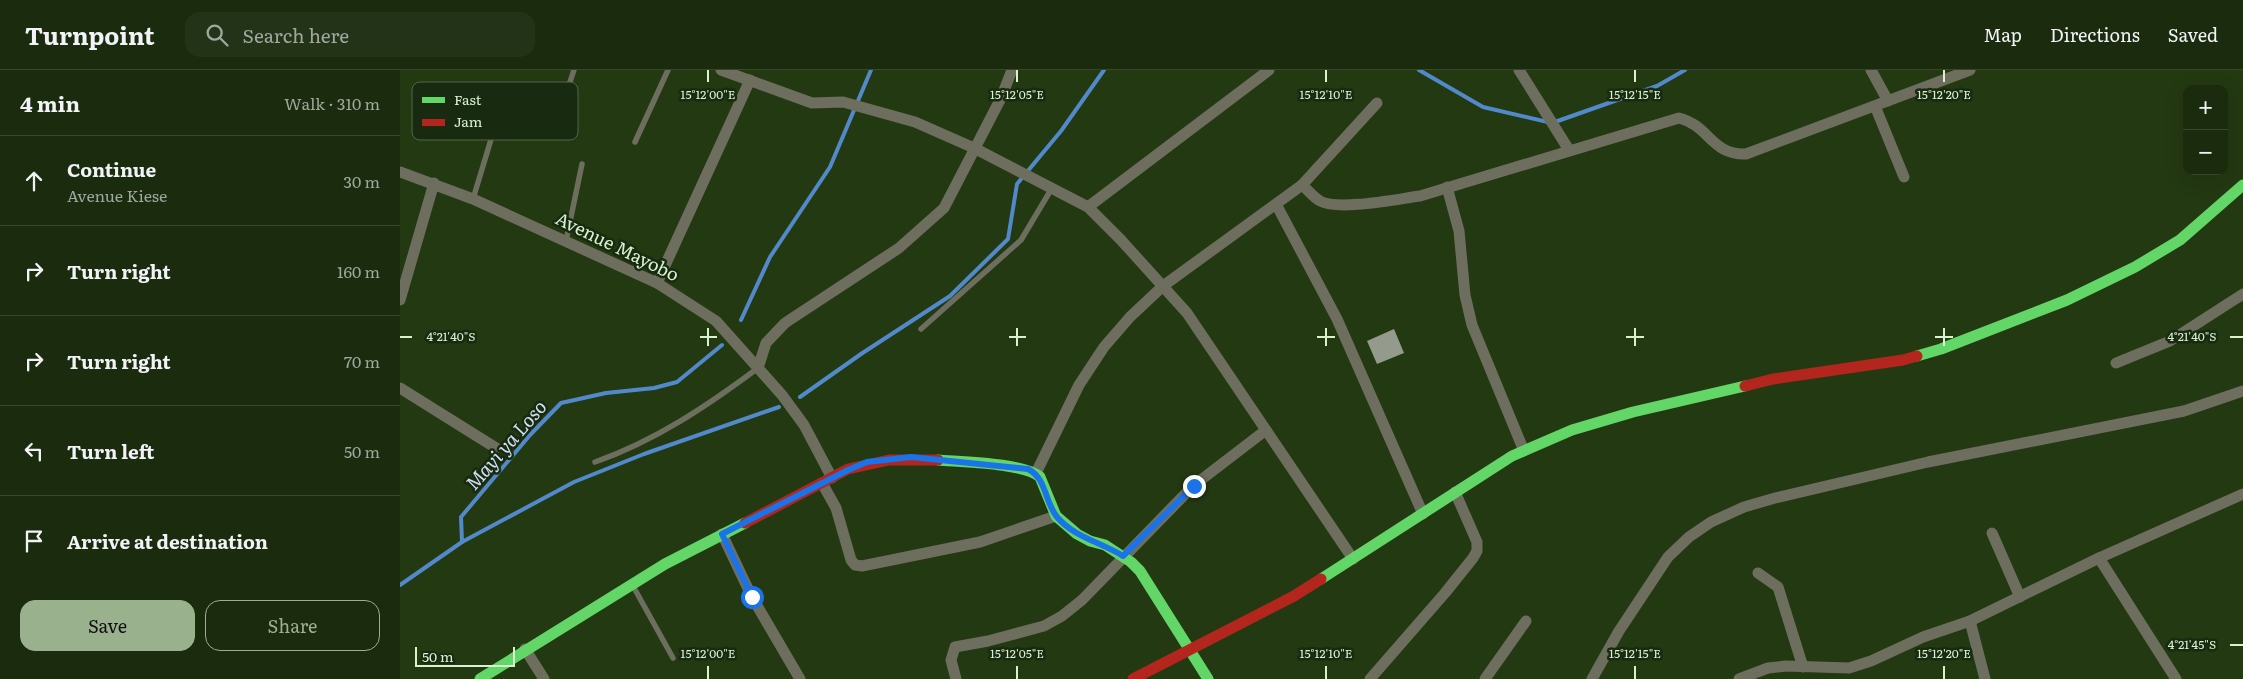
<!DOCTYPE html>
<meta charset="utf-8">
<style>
:root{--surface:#1a2b0e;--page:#233317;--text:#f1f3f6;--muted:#9fa79e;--line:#38472e;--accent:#99b18c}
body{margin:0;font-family:Literata,serif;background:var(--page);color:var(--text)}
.controls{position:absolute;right:15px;top:15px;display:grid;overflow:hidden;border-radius:10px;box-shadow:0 5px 20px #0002}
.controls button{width:45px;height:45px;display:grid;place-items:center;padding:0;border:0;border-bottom:1px solid var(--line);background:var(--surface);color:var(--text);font:25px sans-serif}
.scale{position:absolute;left:15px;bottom:12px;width:100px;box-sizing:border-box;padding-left:5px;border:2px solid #d9f1ce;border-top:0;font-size:14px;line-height:18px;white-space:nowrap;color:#d9f1ce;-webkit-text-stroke:4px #182a0f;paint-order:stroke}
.stop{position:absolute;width:15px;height:15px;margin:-11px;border:4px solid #1a73e8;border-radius:50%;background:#fff}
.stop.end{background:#1a73e8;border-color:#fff;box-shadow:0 1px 5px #0008}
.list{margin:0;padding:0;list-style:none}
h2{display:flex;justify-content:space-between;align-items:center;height:65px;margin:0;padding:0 20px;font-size:21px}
h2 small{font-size:16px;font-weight:400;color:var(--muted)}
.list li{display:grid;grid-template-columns:32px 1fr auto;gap:15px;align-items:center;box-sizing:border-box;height:90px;padding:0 20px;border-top:1px solid var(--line)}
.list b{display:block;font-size:19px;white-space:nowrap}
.list p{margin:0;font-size:16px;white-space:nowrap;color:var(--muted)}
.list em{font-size:16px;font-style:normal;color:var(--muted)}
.actions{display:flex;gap:10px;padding:15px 20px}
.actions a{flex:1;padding:11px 0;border:1px solid var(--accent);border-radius:15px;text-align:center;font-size:18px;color:var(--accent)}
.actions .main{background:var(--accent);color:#111}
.icon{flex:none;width:28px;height:28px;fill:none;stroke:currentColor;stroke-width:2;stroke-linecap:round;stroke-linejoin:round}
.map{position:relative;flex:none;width:1843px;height:609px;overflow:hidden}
header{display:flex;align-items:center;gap:30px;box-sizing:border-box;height:70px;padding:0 25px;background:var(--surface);border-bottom:1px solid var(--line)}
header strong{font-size:24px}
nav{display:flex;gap:28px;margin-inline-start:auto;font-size:18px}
.search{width:350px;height:45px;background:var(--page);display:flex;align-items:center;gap:12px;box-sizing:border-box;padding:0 18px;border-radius:15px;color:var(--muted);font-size:19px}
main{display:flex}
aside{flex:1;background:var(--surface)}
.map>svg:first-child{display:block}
</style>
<header>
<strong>Turnpoint</strong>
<div class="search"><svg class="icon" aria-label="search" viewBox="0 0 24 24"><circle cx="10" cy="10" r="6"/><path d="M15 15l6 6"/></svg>Search here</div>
<nav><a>Map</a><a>Directions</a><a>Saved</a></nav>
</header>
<main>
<aside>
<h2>4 min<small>Walk · 310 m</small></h2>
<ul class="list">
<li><svg class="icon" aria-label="ahead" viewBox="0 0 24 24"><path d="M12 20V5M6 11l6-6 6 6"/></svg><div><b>Continue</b><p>Avenue Kiese</p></div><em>30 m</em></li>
<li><svg class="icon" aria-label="right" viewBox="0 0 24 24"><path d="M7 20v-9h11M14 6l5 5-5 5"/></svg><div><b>Turn right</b></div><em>160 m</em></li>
<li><svg class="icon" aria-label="right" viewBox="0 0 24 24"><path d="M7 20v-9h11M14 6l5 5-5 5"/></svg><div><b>Turn right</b></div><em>70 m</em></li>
<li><svg class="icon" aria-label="left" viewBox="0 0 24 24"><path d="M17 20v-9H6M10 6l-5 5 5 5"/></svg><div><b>Turn left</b></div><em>50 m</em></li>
<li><svg class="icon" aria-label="arrive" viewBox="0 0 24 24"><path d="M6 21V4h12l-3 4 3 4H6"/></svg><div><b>Arrive at destination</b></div></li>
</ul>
<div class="actions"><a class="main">Save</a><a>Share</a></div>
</aside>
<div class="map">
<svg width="1843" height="609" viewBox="0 0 1843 609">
<rect width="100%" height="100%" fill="#233912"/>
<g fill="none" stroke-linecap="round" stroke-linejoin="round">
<g stroke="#5289ca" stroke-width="4">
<path d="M1019,0L1083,37L1152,53L1257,16L1285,0"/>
<path d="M341,250L370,187L430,97L471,0"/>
<path d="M400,327L461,284L550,226L608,169L617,114L661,61L704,0"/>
<path d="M62,472L174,412L244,384L379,337"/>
<path d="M0,515L62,472L61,447L130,365L161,333L206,323L254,318L277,312L322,275"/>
</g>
</g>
<path fill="#949b8d" d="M994,259L1004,283L977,294L967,271Z"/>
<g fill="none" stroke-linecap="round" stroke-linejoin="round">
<g stroke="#6e6e5f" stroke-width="5.5">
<path d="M164,30L174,0"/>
<path d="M235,72L268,0"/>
<path d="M73,129L99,43"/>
<path d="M166,171L182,94"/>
<path d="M521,259L621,170L652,118"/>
<path d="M195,392C255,371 307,336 358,298"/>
<path d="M233,516L273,588"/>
</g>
<g stroke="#6e6e5f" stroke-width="11">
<path d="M321,0L412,33L443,32L515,52L574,78L688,137L721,170L787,243L953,489"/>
<path d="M1119,0L1169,80"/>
<path d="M1471,0L1488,31"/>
<path d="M1475,36L1504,107"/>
<path d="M0,102L73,129L257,213L316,251L382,325L404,355L432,408"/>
<path d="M902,115C908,120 913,127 920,131C939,141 997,129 1020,126L1279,48C1310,56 1311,85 1346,84L1570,0"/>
<path d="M1047,117L1059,161L1065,225L1072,255L1124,381"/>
<path d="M876,134L937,249L1023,444"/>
<path d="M688,137L869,0"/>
<path d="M257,213L350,10"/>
<path d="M0,230L34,113"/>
<path d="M1716,293L1770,271L1843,224"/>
<path d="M358,298L366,273L385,253L499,178L544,138L601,28L612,0"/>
<path d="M0,318L96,378"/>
<path d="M636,403L679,315L704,277L730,247L763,216L902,115L977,33"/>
<path d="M422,413L436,438L451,490L455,495L462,496L580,472L656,446"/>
<path d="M1592,463L1620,527"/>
<path d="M322,464L352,527L400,609"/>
<path d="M1699,488L1776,609"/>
<path d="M1358,503L1378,517L1403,597"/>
<path d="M1570,551L1585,609"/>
<path d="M125,579L144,609"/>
<path d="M556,609L551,590L555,577L588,571L644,556L662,546L682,530L793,416L866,360"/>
<path d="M970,609L1045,523L1073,488L1077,481V472L1055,422"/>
<path d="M1085,609L1126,551"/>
<path d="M1192,609L1219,561L1268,487L1289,467L1311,452L1344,437L1375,428L1528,392L1784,341L1843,321"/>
<path d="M1339,609L1368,598L1386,596L1449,598L1471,591L1523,567L1570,551L1699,488L1843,424"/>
</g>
<g stroke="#63d668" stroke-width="11">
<path d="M1517,286L1541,279L1667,230L1735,197L1780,170L1843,115"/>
<path d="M538,390C562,392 624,393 640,407L656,446L677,464L690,471L705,475L731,492L740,501L808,609"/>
<path d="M921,509L1112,386L1172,360L1233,342L1345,316"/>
<path d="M80,609L265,494L345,453"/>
</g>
<g stroke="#b3261e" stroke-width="11">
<path d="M1345,316L1373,309L1503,290L1517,286"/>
<path d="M345,453L448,399L489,390H538"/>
<path d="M733,609L894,526L921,509"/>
</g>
</g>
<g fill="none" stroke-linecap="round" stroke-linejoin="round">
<path stroke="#1a73e8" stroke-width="6" d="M352,527L322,464L448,400L467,392L511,387L628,399C647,409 644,431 657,447C675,468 701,472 723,486L794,416"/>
</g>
<path fill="none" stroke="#d9f1ce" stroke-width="2" d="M308,0V12M617,0V12M926,0V12M1235,0V12M1544,0V12M308,258V276M617,258V276M926,258V276M1235,258V276M1544,258V276M0,267H12M300,267H317M609,267H626M917,267H935M1226,267H1244M1535,267H1553M1830,267H1843M1830,575H1843M308,596V609M617,596V609M926,596V609M1235,596V609M1544,596V609"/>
<g text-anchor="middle" stroke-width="5" stroke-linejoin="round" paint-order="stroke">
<g font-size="18" fill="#d9f1ce" stroke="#182a0f">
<text transform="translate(217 177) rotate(26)" y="6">Avenue Mayobo</text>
</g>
<g font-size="19" font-style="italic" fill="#d1e0f4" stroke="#182a0f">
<text transform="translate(106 375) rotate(-49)" y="7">Mayi ya Loso</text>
</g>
</g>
<rect x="12" y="12" width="166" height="58" rx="8" fill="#182a0f" stroke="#526648" stroke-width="1"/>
<rect x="22" y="27" width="23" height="6" fill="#63d668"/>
<rect x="22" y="49" width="23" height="7" fill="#b3261e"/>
<g font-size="14" fill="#d9f1ce">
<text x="54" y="35">Fast</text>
<text x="54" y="57">Jam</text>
</g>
<g font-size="12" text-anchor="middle" fill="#d9f1ce" stroke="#182a0f" stroke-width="5" stroke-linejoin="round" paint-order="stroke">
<text x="308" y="29">15°12'00"E</text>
<text x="617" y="29">15°12'05"E</text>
<text x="926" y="29">15°12'10"E</text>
<text x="1235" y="29">15°12'15"E</text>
<text x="1544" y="29">15°12'20"E</text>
<text x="51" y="271">4°21'40"S</text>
<text x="1792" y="271">4°21'40"S</text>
<text x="1792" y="579">4°21'45"S</text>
<text x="308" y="588">15°12'00"E</text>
<text x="617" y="588">15°12'05"E</text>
<text x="926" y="588">15°12'10"E</text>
<text x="1235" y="588">15°12'15"E</text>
<text x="1544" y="588">15°12'20"E</text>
</g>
</svg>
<div class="controls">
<button>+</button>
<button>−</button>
</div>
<div class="scale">50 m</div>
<div class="stop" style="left:352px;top:527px"></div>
<div class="stop end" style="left:794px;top:416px"></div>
</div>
</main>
